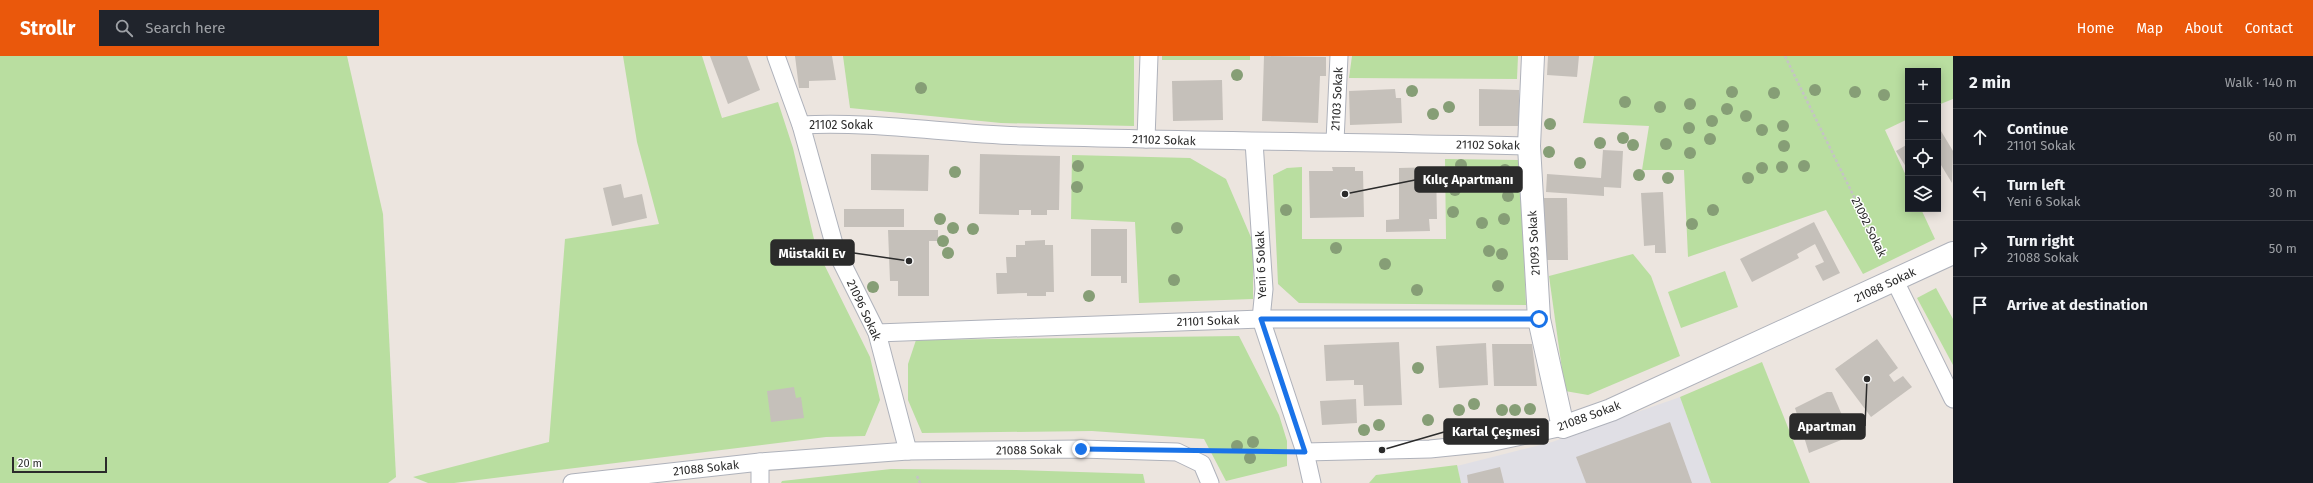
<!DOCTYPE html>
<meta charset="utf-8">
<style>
:root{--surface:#171b24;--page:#20242c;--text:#f1f3f6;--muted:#9ea1a6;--line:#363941;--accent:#ea580c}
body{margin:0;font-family:"Fira Sans",sans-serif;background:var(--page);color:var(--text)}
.controls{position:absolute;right:12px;top:12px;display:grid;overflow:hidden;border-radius:0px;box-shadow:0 2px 10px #0003}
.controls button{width:36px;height:36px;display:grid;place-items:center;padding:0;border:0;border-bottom:1px solid var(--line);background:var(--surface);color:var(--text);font:20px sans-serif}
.scale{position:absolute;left:12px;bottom:10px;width:95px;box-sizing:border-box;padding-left:4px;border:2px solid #2b2b2b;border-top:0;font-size:11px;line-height:14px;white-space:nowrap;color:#2b2b2b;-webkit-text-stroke:3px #fff;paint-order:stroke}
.stop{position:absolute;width:12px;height:12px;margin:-9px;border:3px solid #1a73e8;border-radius:50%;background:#fff}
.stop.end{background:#1a73e8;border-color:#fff;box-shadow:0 1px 4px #0008}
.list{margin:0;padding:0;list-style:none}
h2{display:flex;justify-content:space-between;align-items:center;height:52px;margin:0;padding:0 16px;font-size:17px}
h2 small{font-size:13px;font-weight:400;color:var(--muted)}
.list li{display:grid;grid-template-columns:26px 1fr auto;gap:12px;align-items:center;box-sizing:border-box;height:56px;padding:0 16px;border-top:1px solid var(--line)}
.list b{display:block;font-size:15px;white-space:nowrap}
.list p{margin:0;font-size:13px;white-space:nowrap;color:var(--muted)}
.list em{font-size:13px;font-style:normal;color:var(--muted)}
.icon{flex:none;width:22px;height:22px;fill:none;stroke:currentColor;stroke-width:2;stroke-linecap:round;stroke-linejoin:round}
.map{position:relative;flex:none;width:1953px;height:427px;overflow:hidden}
header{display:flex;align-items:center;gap:24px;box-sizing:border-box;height:56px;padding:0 20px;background:var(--accent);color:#fff}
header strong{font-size:19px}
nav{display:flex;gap:22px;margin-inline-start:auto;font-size:14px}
.search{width:280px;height:36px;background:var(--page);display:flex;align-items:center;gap:10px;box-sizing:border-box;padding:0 14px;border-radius:0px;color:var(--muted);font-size:15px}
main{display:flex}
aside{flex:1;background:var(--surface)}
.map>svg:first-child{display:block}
</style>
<header>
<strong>Strollr</strong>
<div class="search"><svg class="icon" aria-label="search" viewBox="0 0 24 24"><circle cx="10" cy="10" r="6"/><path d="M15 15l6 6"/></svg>Search here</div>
<nav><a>Home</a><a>Map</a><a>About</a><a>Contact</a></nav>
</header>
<main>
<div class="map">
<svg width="1953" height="427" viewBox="0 0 1953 427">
<rect width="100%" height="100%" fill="#ece5df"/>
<path fill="#e0dfe5" d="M1680,341L1711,427H1461L1457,410L1552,386Z"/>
<g fill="#b9dea0">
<path d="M0,0H347L383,158L396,421L388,427H0Z"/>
<path d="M623,0H702L722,62L778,46L793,92L816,192L870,301L880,344L865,380L826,381L454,427H428L413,421L549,386L565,183L659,168L637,86Z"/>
<path d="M843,0H1134V70L1001,67L850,52Z"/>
<rect x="1162" y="0" width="88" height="4"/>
<path d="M1352,0H1518L1517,23L1349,22Z"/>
<path d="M1594,0H1953V43L1938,49V15H1908V63L1885,74L1908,124V153H1921L1935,183L1863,218L1826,154L1688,201L1684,114H1642L1649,70L1583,67Z"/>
<path d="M1072,99L1190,102L1226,123L1253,186V243L1139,247L1135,166L1071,163Z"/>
<path d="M1445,103L1520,104L1526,249L1299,247L1278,228L1273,119L1287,112L1302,111V183H1446Z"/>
<path d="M1633,198L1651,220L1680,300L1588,339L1565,335L1549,220Z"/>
<path d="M1725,215L1738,251L1681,272L1668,236Z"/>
<path d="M1936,232L1953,263V309L1917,242Z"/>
<path d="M1239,280L1279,359L1287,385V410L1226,425L1204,383L1092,375L922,377L908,344V308L916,284Z"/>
<path d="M1762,306L1810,427H1711L1680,341Z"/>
<path d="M1457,409L1461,427H1369L1376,419Z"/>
<path d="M891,413L1016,414L1143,418L1145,427H781L782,425Z"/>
</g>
<g fill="#c5c0ba">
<path d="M710,0H747L760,34L728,48Z"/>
<path d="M795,0H832L836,24L809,25V32H799Z"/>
<path d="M1264,0L1326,1V20H1320L1318,67L1262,65Z"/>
<path d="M1548,0H1579L1577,21L1547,19Z"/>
<path d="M1222,24L1223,64L1173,65L1172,25Z"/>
<path d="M1395,33L1396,42H1401L1402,67L1350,69L1349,35Z"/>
<path d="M1479,33L1519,34V70H1479Z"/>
<path d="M1938,70L1953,95L1952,127L1941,109L1938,110Z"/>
<path d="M1908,88V114L1896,95Z"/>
<path d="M1603,94L1623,95L1621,132L1604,131V140L1546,136L1547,118L1601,122Z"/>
<path d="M871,98L929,99L928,135L871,134Z"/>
<path d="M980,98L1060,100L1059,154H1047V159H1031V154H1019V159L979,158Z"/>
<path d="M1332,111H1355V115H1363L1364,161L1310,162L1309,115H1333Z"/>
<path d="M1436,111L1437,163H1429L1430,175L1386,176V164L1399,163V112Z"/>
<path d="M621,128L624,142L642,138L647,162L612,170L603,132Z"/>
<path d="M1663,136L1666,197H1655V189L1644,190L1641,137Z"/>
<path d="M1543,142H1567L1568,204H1544Z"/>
<rect x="844" y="153" width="60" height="18"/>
<path d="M1814,166L1840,217L1823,225L1815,210L1824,206L1815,188L1797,198L1799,202L1752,226L1740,203Z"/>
<path d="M1091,173H1127V227H1121V220H1091Z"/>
<path d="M888,174H938V185H929V240H898V225H890Z"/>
<path d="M1045,184V189H1053L1054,236H1046V240H1027V237L997,238L996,217H1007L1006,201H1016V189H1025V185Z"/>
<path d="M1877,283L1898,312L1889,319L1894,326L1903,320L1912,331L1871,361L1835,313Z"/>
<path d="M1399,286L1402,349L1364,350L1363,329H1354V324L1326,325L1324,289Z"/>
<path d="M1486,287L1488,329L1439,332L1436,290Z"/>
<path d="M1492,288H1532L1537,330H1494Z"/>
<path d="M794,331L796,342L801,341L804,362L771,366L767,335Z"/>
<path d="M1827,336H1832L1851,380L1809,397L1795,352Z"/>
<path d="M1356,343L1357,367L1322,369L1320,345Z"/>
<path d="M1670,366L1692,427H1586L1576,401Z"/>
<path d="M1500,411L1504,427H1468L1467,419Z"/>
</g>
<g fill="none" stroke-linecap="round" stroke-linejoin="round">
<g stroke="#afb2bb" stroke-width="19">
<g id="service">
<path d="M776,0L801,69L836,195L877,277L908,395"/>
<path d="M801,69C875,65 949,78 1023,80C1192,85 1360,86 1529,90"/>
<path d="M1146,83L1149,0"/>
<path d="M1335,85L1339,0"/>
<path d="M1254,86L1264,233L1261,263L1305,396L1312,427"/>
<path d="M1895,225L1953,343"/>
<path d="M877,277L1261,263H1539"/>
<path d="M1305,396L1430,393L1489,387L1563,371"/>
<path d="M760,406V427"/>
<path d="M572,427L760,406L908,395L1081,393L1177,396L1202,408L1210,427"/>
</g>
</g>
<g stroke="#afb2bb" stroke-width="24">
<path id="minor" d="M1533,0L1529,90L1539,263L1563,371L1611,354L1953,197"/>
</g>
<g stroke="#c4c4c4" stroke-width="2.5" stroke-dasharray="3 2" stroke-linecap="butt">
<path d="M1785,0L1883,200"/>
<path d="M1223,396H1278"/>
<path d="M917,420L920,427"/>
</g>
<use href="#service" stroke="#fff" stroke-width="17"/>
<use href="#minor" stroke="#fff" stroke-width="22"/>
</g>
<g fill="#869e76">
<circle cx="1237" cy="19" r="6"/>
<circle cx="921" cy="32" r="6"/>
<circle cx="1815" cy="34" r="6"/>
<circle cx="1412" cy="35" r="6"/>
<circle cx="1732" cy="36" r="6"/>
<circle cx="1855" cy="36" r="6"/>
<circle cx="1774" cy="37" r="6"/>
<circle cx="1884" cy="39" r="6"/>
<circle cx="1625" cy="46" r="6"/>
<circle cx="1690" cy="48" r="6"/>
<circle cx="1449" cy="51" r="6"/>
<circle cx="1660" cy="51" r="6"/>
<circle cx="1727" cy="53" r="6"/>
<circle cx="1433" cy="58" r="6"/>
<circle cx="1746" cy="60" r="6"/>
<circle cx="1712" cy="65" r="6"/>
<circle cx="1550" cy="68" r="6"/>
<circle cx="1783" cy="70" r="6"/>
<circle cx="1689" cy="72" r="6"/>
<circle cx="1762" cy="74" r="6"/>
<circle cx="1623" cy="82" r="6"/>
<circle cx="1710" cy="83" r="6"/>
<circle cx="1600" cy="87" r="6"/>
<circle cx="1666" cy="88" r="6"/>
<circle cx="1633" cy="89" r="6"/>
<circle cx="1784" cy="90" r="6"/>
<circle cx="1549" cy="96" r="6"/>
<circle cx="1690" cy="97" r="6"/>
<circle cx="1580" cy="107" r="6"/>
<circle cx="1461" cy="109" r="6"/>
<circle cx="1078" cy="110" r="6"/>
<circle cx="1804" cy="110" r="6"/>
<circle cx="1782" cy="111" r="6"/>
<circle cx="1762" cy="112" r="6"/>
<circle cx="1505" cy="114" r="6"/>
<circle cx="955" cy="116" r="6"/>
<circle cx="1639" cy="119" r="6"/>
<circle cx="1668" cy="122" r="6"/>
<circle cx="1748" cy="122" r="6"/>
<circle cx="1077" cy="131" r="6"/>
<circle cx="1455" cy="134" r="6"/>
<circle cx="1508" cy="140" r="6"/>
<circle cx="1286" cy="154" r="6"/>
<circle cx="1713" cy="154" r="6"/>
<circle cx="1453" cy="156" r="6"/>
<circle cx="940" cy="163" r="6"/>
<circle cx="1504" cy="163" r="6"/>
<circle cx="1482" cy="167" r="6"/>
<circle cx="1692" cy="168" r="6"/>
<circle cx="953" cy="172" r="6"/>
<circle cx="1177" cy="172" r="6"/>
<circle cx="973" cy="173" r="6"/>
<circle cx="943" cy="185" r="6"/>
<circle cx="1336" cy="192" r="6"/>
<circle cx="1489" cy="195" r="6"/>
<circle cx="948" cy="197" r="6"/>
<circle cx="1502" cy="198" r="6"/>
<circle cx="1385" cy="208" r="6"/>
<circle cx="1174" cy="224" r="6"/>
<circle cx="1498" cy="230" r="6"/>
<circle cx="873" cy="231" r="6"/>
<circle cx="1417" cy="234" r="6"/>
<circle cx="1089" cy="240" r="6"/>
<circle cx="1418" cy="312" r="6"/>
<circle cx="1474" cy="348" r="6"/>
<circle cx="1530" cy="353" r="6"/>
<circle cx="1459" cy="354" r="6"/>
<circle cx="1502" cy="354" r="6"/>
<circle cx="1515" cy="354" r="6"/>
<circle cx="1428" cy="364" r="6"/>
<circle cx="1379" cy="369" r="6"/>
<circle cx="1364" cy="374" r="6"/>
<circle cx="1253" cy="386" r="6"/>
<circle cx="1237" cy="390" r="6"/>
<circle cx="1250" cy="402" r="6"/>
</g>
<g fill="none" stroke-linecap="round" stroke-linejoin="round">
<path stroke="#1a73e8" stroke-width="5" d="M1081,393L1305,396L1261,263H1539"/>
</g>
<g text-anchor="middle" stroke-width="3" stroke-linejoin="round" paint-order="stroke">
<g font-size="12" fill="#2b2b2b" stroke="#fff">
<text transform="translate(1337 43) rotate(-87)" y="4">21103 Sokak</text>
<text x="841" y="73">21102 Sokak</text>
<text transform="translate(1164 84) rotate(2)" y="4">21102 Sokak</text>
<text transform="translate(1488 89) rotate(1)" y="4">21102 Sokak</text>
<text transform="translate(1869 171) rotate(64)" y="4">21092 Sokak</text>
<text transform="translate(1534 187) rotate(-93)" y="4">21093 Sokak</text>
<text transform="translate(1261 209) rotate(-92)" y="4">Yeni 6 Sokak</text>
<text transform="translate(1885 229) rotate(-25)" y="4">21088 Sokak</text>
<text transform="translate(864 254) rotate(65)" y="4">21096 Sokak</text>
<text transform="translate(1208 265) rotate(-2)" y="4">21101 Sokak</text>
<text transform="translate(1589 360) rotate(-20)" y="4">21088 Sokak</text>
<text transform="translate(1029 394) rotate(-1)" y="4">21088 Sokak</text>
<text transform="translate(706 412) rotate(-6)" y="4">21088 Sokak</text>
</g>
</g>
<path fill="none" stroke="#2b2b2b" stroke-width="1.5" d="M1345 138L1415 124M909 205L854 197M1867 323L1865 370M1382 394L1444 376"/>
<g fill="#2b2b2b" stroke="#fff" stroke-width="1.5">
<circle cx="1345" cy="138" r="4"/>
<circle cx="909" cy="205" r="4"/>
<circle cx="1867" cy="323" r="4"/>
<circle cx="1382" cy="394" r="4"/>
</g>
<g fill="#2b2b2b" stroke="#2b2b2b" stroke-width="1.5">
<rect x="1415" y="111" width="107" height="25" rx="4"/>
<rect x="771" y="184" width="83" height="25" rx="4"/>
<rect x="1790" y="358" width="75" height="25" rx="4"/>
<rect x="1444" y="363" width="104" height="25" rx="4"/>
</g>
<g font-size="13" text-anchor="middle" font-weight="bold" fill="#fff">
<text x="1468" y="128">Kılıç Apartmanı</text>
<text x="812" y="202">Müstakil Ev</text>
<text x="1827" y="375">Apartman</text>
<text x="1496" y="380">Kartal Çeşmesi</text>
</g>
</svg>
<div class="controls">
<button>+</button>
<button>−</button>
<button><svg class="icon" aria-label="locate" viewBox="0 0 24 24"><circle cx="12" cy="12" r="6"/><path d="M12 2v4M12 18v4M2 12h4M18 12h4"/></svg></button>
<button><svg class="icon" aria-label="layers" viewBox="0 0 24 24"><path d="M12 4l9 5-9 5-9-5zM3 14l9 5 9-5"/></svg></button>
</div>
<div class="scale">20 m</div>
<div class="stop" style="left:1539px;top:263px"></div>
<div class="stop end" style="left:1081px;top:393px"></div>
</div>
<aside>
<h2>2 min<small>Walk · 140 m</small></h2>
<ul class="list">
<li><svg class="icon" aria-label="ahead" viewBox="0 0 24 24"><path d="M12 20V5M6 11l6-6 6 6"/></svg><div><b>Continue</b><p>21101 Sokak</p></div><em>60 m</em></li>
<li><svg class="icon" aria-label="left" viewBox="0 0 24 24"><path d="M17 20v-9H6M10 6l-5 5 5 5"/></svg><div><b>Turn left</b><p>Yeni 6 Sokak</p></div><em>30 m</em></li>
<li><svg class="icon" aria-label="right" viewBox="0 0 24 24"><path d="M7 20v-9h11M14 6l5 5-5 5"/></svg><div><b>Turn right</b><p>21088 Sokak</p></div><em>50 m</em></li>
<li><svg class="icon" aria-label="arrive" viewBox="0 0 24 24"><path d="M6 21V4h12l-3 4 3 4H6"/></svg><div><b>Arrive at destination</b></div></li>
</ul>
</aside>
</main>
